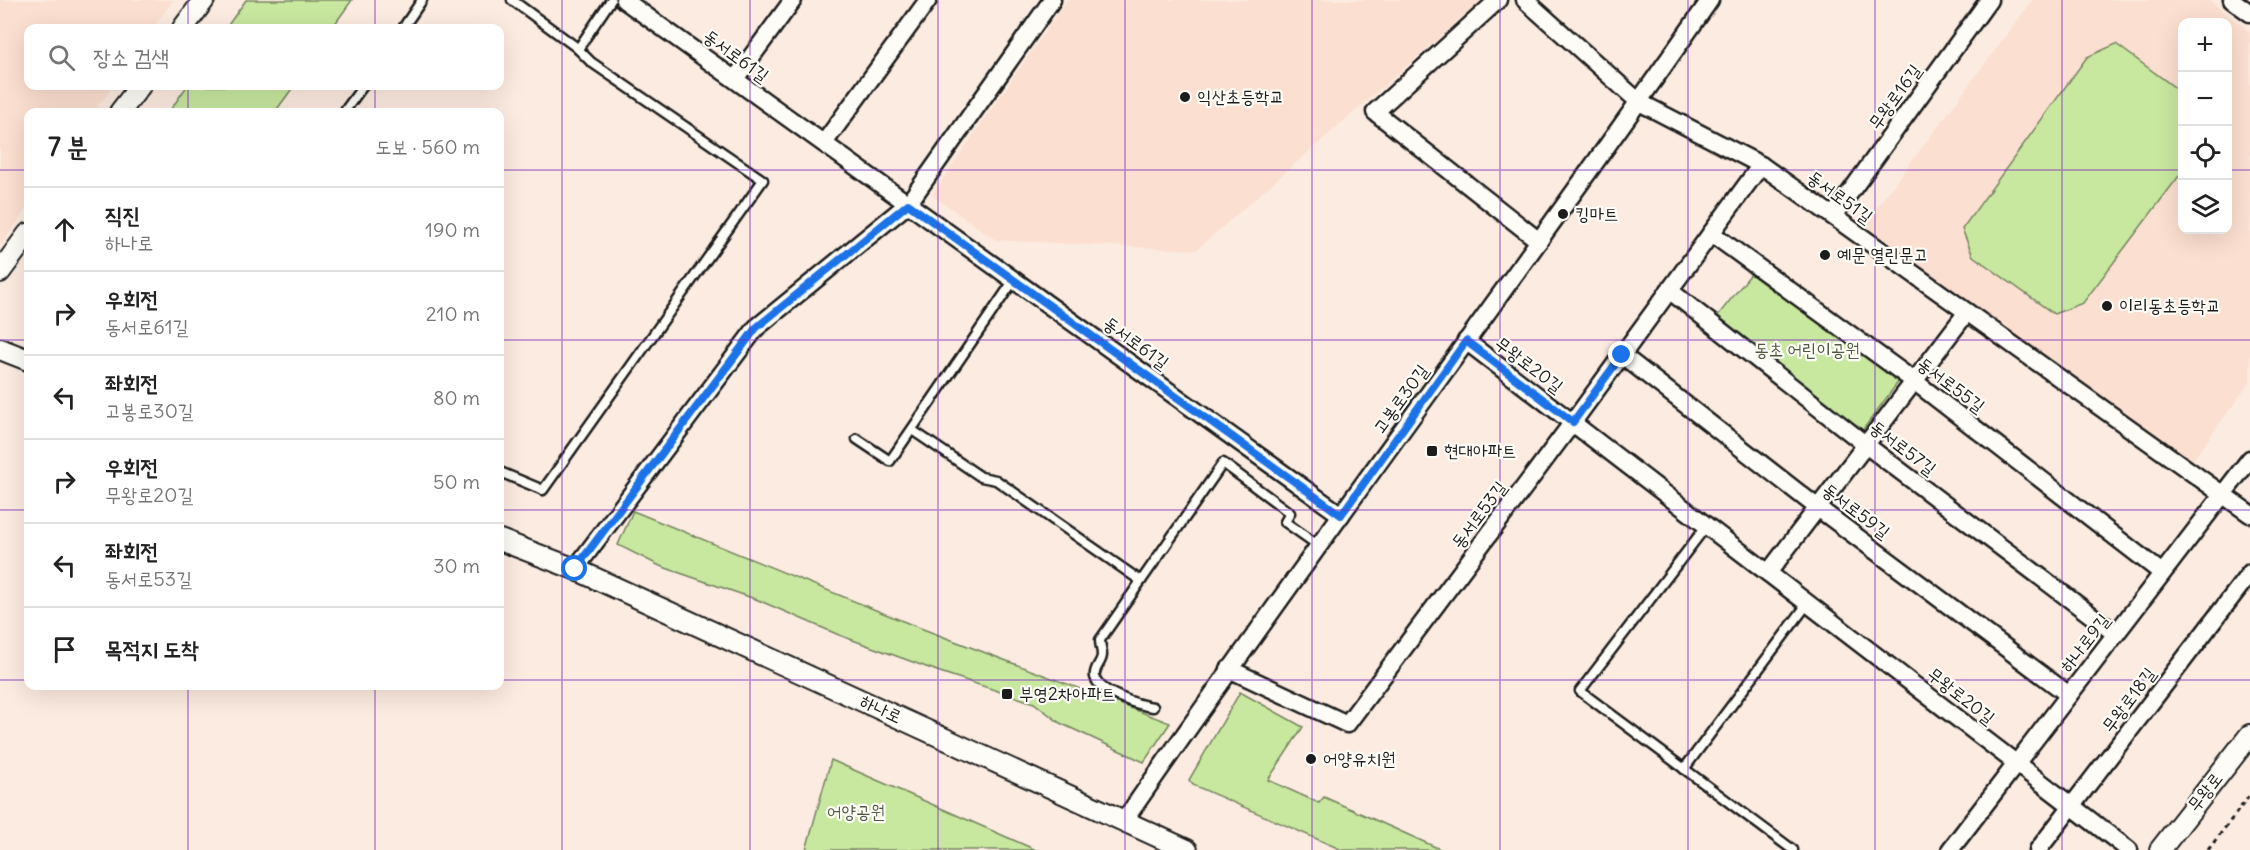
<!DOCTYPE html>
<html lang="ko">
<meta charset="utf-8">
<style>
:root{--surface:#fff;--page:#f6f6f6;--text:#222;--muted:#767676;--line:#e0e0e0}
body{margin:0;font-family:Delius,"Poor Story",sans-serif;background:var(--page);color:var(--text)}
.controls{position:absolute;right:18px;top:18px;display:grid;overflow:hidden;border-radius:12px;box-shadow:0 6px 24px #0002}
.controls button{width:54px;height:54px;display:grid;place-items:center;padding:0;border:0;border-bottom:2px solid var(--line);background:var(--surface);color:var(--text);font:30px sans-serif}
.stop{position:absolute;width:18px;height:18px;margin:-14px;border:4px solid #1a73e8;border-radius:50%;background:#fff}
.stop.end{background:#1a73e8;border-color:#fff;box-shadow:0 2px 6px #0008}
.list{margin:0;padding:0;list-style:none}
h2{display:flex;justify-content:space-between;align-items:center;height:78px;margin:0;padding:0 24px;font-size:26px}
h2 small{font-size:20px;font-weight:400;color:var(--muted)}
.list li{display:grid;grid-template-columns:39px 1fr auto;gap:18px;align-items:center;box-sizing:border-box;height:84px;padding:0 24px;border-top:2px solid var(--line)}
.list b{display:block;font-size:22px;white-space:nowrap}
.list p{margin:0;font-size:20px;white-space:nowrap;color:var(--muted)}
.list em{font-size:20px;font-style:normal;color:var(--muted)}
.icon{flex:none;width:33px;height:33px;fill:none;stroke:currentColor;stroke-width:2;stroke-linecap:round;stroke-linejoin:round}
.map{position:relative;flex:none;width:2250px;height:850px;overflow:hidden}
.search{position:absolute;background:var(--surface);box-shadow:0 6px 24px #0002;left:24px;top:24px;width:480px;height:66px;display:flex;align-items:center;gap:15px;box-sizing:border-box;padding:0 21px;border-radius:12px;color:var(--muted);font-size:22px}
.panel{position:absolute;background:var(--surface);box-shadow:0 6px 24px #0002;left:24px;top:108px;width:480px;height:582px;border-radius:12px}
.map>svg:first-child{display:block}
</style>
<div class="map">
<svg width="2250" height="850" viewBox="0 0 2250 850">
<rect width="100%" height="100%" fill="#fcebe0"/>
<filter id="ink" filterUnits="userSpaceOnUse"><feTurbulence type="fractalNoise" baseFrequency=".0167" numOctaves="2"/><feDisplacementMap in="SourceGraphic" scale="12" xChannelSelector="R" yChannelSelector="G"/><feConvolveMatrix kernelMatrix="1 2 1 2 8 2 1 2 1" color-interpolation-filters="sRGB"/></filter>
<g filter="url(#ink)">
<g fill="#fbdfd0" fill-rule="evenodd">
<path d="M0,0H173L153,28H28V86H113L94,112H28V206L0,247Z"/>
<path d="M1067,0H1482L1196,250L996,240L932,195Z"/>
<path d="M2033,0H2209L2250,32V382L2187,468L1860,230ZM2182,22H2228V230H2182Z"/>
</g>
<g fill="#c8e79f" stroke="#72825e" stroke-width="1.5">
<path d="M246,0H352L332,28H226Z"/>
<path d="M2116,44L2182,93V172L2083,303L2054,314L1973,256L1962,229L2087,57Z"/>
<path d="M187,86H294L275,112H169Z"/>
<path d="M1754,270L1899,381L1862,431L1715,319Z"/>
<path d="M633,511L915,626L1170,723L1144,762L1060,723L1034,703L940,672L839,635L758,600L660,566L618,545Z"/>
<path d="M1240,692L1303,727L1268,780L1319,803L1324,797L1442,850H1342L1193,785L1189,780Z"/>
<path d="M831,760L1036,850H806Z"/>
</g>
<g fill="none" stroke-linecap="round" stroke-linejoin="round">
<g stroke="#1c1c1c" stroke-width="13">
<g id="service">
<path d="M403,28L422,0"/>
<path d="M578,49L611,0"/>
<path d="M344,112L363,86"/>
<path d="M912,430L981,477L996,480L1141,581"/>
<path d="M857,439L890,461L1014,280"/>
<path d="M500,472L543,490L763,180L591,62L576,47L512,0"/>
<path d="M1707,525L1580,691L1793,850"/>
<path d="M1153,707C1139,705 1099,693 1095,677C1093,668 1102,663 1102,655C1102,650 1100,645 1100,640L1223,463L1290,513L1285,522L1319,546"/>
<path d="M1684,769L1808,603"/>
</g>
</g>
<g stroke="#1c1c1c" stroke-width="21">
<g id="minor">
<path d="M624,0L1341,515"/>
<path d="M1498,0L1375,112L1539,241"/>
<path d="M1525,0L1639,102L1761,165L2250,514"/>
<path d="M2232,0L2250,13"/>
<path d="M735,79L793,0"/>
<path d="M824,143L928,0"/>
<path d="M1833,216L1989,0"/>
<path d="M1711,233L1914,381L2162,573"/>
<path d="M1669,290L1866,445L2116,634"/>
<path d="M1466,341L2129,850"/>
<path d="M1622,355L1818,508L2069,695"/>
<path d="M575,569L756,328L908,204L1052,0"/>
<path d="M1768,573L1967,312"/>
<path d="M1229,669L1347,724L1573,422L1761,165"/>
<path d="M1124,821C1315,544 1518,276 1710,0"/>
<path d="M1950,850L2250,459"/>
<path d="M2038,850L2250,573"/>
</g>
</g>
<g stroke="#1c1c1c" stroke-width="24">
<g id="tertiary">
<path d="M183,28L204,0"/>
<path d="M120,112L140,86"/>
<path d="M0,272L28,234"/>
<path d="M0,349L28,360"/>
<path d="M500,540L575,569L1187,850"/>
<path d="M2160,850L2250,735"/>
</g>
</g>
<path stroke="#1c1c1c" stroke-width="3" stroke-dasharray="4.5 4.5" stroke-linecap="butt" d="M2208,850L2250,795"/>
<use href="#service" stroke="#fdfcf7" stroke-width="8"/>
<use href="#minor" stroke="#fdfcf7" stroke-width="16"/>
<use href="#tertiary" stroke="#fdfcf7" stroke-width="20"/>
</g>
</g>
<g fill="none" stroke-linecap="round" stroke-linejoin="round" filter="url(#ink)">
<path stroke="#1a73e8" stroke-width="8" d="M575,569L756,328L908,204L1341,515L1466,341L1573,422L1622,355"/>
</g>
<path fill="none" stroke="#7b2cbf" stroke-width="1.5" stroke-opacity="0.55" d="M188,0V28M375,0V28M562,0V850M750,0V850M938,0V850M1125,0V850M1312,0V850M1500,0V850M1688,0V850M1875,0V850M2062,0V850M188,86V112M375,86V112M0,170H28M500,170H2182M2228,170H2250M0,340H28M500,340H2250M0,510H28M500,510H2250M0,680H28M500,680H2250M188,686V850M375,686V850"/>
<g fill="#1c1c1c" stroke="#fdfcf7" stroke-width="2">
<circle cx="1185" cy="97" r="6"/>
<circle cx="1563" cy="214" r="6"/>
<circle cx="1825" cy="255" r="6"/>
<circle cx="2107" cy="306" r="6"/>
<rect x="1426" y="445" width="12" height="12" rx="3"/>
<rect x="1001" y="688" width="12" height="12" rx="3"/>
<circle cx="1311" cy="759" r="6"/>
</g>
<g text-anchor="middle" stroke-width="4.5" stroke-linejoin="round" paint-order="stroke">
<g font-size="18" fill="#1c1c1c" stroke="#fdfcf7">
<text transform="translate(736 56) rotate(36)" y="6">동서로61길</text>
<text transform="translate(1895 97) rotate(-54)" y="6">무왕로16길</text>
<text transform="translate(1840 197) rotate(36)" y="6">동서로51길</text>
<text transform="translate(1136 343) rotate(36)" y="6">동서로61길</text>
<text transform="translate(1529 365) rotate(37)" y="6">무왕로20길</text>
<text transform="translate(1951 385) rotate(37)" y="6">동서로55길</text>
<text transform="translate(1401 399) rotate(-54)" y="6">고봉로30길</text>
<text transform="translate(1903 448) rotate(37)" y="6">동서로57길</text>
<text transform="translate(1856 511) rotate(37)" y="6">동서로59길</text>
<text transform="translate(1479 515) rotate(-53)" y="6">동서로53길</text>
<text transform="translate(2085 643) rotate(-52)" y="6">하나로9길</text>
<text transform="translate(1961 696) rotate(38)" y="6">무왕로20길</text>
<text transform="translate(2129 700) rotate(-53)" y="6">무왕로18길</text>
<text transform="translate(881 709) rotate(25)" y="6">하나로</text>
<text transform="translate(2205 792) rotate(-52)" y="6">무왕로</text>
</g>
<g font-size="18" fill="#1c1c1c" stroke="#fdfcf7" text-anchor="start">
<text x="1197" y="103">익산초등학교</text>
<text x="1575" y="220">킹마트</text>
<text x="1837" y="261">예문 열린문고</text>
<text x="2119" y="312">이리동초등학교</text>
<text x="1444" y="457">현대아파트</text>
<text x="1019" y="700">부영2차아파트</text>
<text x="1323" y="765">어양유치원</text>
</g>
<g font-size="18" fill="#505943" stroke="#fdfcf7">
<text x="1807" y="356">동초 어린이공원</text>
<text x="856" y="818">어양공원</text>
</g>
</g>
</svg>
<div class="controls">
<button>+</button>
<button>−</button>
<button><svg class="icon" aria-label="locate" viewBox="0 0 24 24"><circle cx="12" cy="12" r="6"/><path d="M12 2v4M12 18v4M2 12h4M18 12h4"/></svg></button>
<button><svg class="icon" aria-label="layers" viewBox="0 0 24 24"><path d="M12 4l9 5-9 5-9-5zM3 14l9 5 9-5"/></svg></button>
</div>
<div class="stop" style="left:575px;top:569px"></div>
<div class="stop end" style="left:1622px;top:355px"></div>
<div class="search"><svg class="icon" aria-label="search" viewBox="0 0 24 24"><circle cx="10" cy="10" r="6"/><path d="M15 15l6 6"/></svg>장소 검색</div>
<section class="panel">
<h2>7 분<small>도보 · 560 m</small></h2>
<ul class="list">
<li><svg class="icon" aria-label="ahead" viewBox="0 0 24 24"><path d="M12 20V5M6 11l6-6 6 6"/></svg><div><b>직진</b><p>하나로</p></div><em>190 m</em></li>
<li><svg class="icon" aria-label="right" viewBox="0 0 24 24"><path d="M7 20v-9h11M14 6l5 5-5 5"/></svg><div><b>우회전</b><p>동서로61길</p></div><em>210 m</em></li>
<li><svg class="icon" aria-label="left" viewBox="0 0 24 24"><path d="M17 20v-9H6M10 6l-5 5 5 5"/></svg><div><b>좌회전</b><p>고봉로30길</p></div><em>80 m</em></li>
<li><svg class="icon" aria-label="right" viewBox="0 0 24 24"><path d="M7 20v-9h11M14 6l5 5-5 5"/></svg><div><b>우회전</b><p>무왕로20길</p></div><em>50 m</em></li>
<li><svg class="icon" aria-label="left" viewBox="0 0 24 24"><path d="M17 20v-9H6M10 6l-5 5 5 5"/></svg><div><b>좌회전</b><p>동서로53길</p></div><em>30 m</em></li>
<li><svg class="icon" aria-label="arrive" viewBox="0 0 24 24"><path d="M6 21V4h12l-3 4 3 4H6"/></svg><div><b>목적지 도착</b></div></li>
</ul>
</section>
</div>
